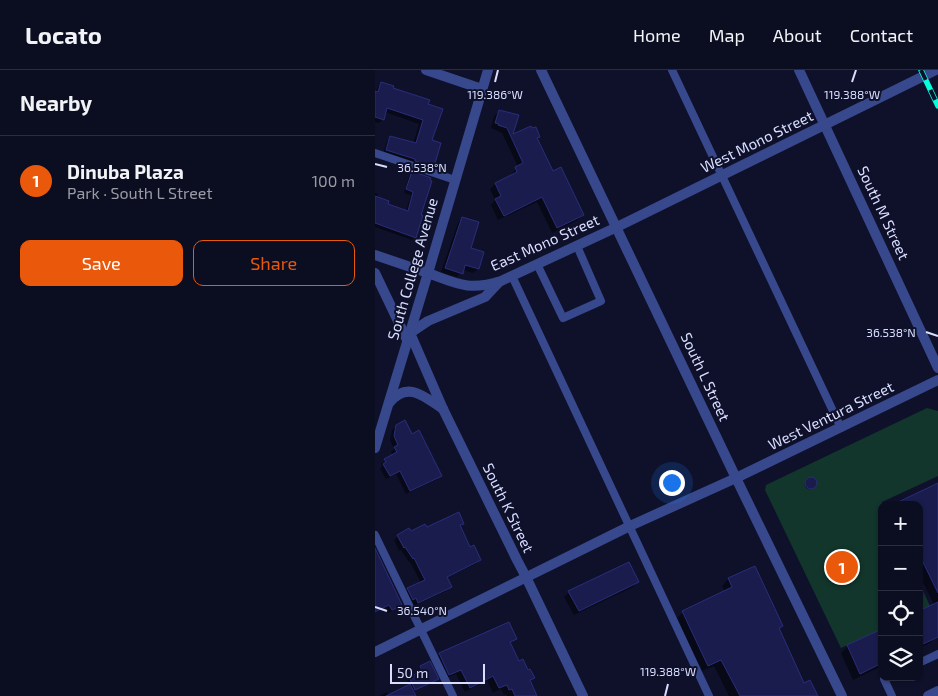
<!DOCTYPE html>
<meta charset="utf-8">
<style>
:root{--surface:#0b0d20;--page:#141629;--text:#f1f3f6;--muted:#9a9ca5;--line:#2b2d3e;--accent:#ea580c}
body{margin:0;font-family:"Exo 2",sans-serif;background:var(--page);color:var(--text)}
.controls{position:absolute;right:15px;bottom:15px;display:grid;overflow:hidden;border-radius:10px;box-shadow:0 1px 4px #0004}
.controls button{width:45px;height:45px;display:grid;place-items:center;padding:0;border:0;border-bottom:1px solid var(--line);background:var(--surface);color:var(--text);font:25px sans-serif}
.scale{position:absolute;left:15px;bottom:12px;width:95px;box-sizing:border-box;padding-left:5px;border:2px solid #d9deff;border-top:0;font-size:14px;line-height:18px;white-space:nowrap;color:#d9deff;-webkit-text-stroke:4px #0f112b;paint-order:stroke}
.you{position:absolute;left:296px;top:412px;width:18px;height:18px;margin:-12px;border:4px solid #fff;border-radius:50%;background:#1a73e8;box-shadow:0 0 0 8px #1a73e833}
.badge{display:grid;place-items:center;width:32px;height:32px;border-radius:50%;background:var(--accent);color:#fff;font-size:16px;font-weight:700}
.pin{position:absolute;translate:-50% -50%;border:2px solid #fff;box-shadow:0 1px 5px #0006}
.list{margin:0;padding:0;list-style:none}
h2{display:flex;justify-content:space-between;align-items:center;height:65px;margin:0;padding:0 20px;font-size:21px}
h2 small{font-size:16px;font-weight:400;color:var(--muted)}
.list li{display:grid;grid-template-columns:32px 1fr auto;gap:15px;align-items:center;box-sizing:border-box;height:90px;padding:0 20px;border-top:1px solid var(--line)}
.list b{display:block;font-size:19px;white-space:nowrap}
.list p{margin:0;font-size:16px;white-space:nowrap;color:var(--muted)}
.list em{font-size:16px;font-style:normal;color:var(--muted)}
.actions{display:flex;gap:10px;padding:15px 20px}
.actions a{flex:1;padding:11px 0;border:1px solid var(--accent);border-radius:10px;text-align:center;font-size:18px;color:var(--accent)}
.actions .main{background:var(--accent);color:#fff}
.icon{flex:none;width:28px;height:28px;fill:none;stroke:currentColor;stroke-width:2;stroke-linecap:round;stroke-linejoin:round}
.map{position:relative;flex:none;width:563px;height:626px;overflow:hidden}
header{display:flex;align-items:center;gap:30px;box-sizing:border-box;height:70px;padding:0 25px;background:var(--surface);border-bottom:1px solid var(--line)}
header strong{font-size:24px}
nav{display:flex;gap:28px;margin-inline-start:auto;font-size:18px}
main{display:flex}
aside{flex:1;background:var(--surface)}
.map>svg:first-child{display:block}
</style>
<header>
<strong>Locato</strong>
<nav><a>Home</a><a>Map</a><a>About</a><a>Contact</a></nav>
</header>
<main>
<aside>
<h2>Nearby<small></small></h2>
<ul class="list">
<li><span class="badge">1</span><div><b>Dinuba Plaza</b><p>Park · South L Street</p></div><em>100 m</em></li>
</ul>
<div class="actions"><a class="main">Save</a><a>Share</a></div>
</aside>
<div class="map">
<svg width="563" height="626" viewBox="0 0 563 626">
<rect width="100%" height="100%" fill="#0f112b"/>
<g fill="#12362c">
<path d="M552,338L563,341V406L507,432V559L466,578L390,420L391,415Z"/>
<path d="M544,512L555,536L544,541Z"/>
</g>
<g fill="#0007">
<path d="M6,13L52,35L58,96L54,100L8,84L12,71L16,67L38,74L44,54L10,42L8,49L4,53L0,52V22Z"/>
<path d="M125,41L136,67L161,69L177,103L208,145L203,150L177,163L162,132L123,150L116,135L120,130L115,119L120,114L137,106L136,104L143,97L127,63L116,58L119,46Z"/>
<path d="M37,103L44,146L40,167L37,170L0,157V123L3,124L2,128L11,135L31,141L36,125L29,123L34,106Z"/>
<path d="M87,148L94,179L108,183L103,199L98,203L88,200L82,207L66,202L83,153Z"/>
<path d="M22,356L36,366L65,406L61,410L31,424L21,404L11,409L5,399L7,396L6,394L18,385L16,382L19,379L15,370L17,360Z"/>
<circle cx="435" cy="414" r="5.5"/>
<path d="M563,415V538L561,539L544,504V435Z"/>
<path d="M88,453L85,456L94,478L105,490L101,494L71,508L75,517L71,521L39,536L37,531L33,533L29,523L33,519L46,513L35,492H34L26,480L24,481L19,470L23,466L35,463Z"/>
<path d="M0,483L26,534L13,543L10,538L0,543Z"/>
<path d="M379,497L407,556L403,559L428,615L441,626H354L339,596L327,601L302,548L308,542L350,522L347,516L353,509Z"/>
<path d="M263,512L258,517L199,545L189,527L194,522Z"/>
<path d="M544,542L561,566L555,573L544,578Z"/>
<path d="M507,560V596L478,610L466,583L472,577Z"/>
<path d="M140,568L135,573L144,592L147,591L158,608L154,612L161,626H132L131,624L129,625L126,619L118,623L112,610L90,622L81,604L69,609L60,589L65,584Z"/>
<path d="M45,597L62,609L38,622L40,626H4L12,622L14,626L35,616L32,610L45,603L43,599Z"/>
</g>
<g fill="#1a1c4e" stroke="#2a2d7b">
<path d="M6,12L19,16L18,18L55,30L53,34L68,39L57,70L66,73L59,97L40,91V89L11,80L15,66L41,73L48,50L12,38L9,50L0,47V21L3,22Z"/>
<path d="M124,40L144,45L138,64L156,56L157,58L161,57L165,67L162,68L163,70L178,101L186,97L209,145L182,158L167,127L129,146L120,129L126,126L120,113L142,102L140,97L148,93L132,58L123,55L124,54L120,53Z"/>
<path d="M37,101L56,108L55,110L57,111L46,145H48L41,168L0,153V126L14,131L13,134L33,141L38,122L31,119Z"/>
<path d="M87,147L104,152L96,178L109,182L104,199L90,195L88,204L70,198Z"/>
<path d="M30,350L37,364L44,360L67,406L35,421L25,401L15,406L8,394L11,392L9,389L22,382L19,377L23,375L19,366L21,355Z"/>
<circle cx="436" cy="413" r="6"/>
<path d="M563,413V523L544,484V435H517Z"/>
<path d="M84,442L89,454L85,455L95,477L99,475L106,490L72,507L77,517L43,533L41,528L38,530L32,518L50,510L39,488L38,489L30,477L29,478L22,465L34,458L36,461L50,454L52,457Z"/>
<path d="M0,478L27,535L17,540L14,535L0,542Z"/>
<path d="M254,492L264,512L204,541L193,521Z"/>
<path d="M380,496L408,556L404,558L429,613L435,610L443,626H365L346,590L333,596L307,541L357,517L353,508Z"/>
<path d="M563,532V567L544,576V541Z"/>
<path d="M134,552L142,569L135,572L144,591L148,589L153,600L155,599L160,608L155,610L162,626H140L137,619L134,620L132,615L124,618L118,606L95,618L86,600L74,605L64,583Z"/>
<path d="M507,559V593L485,604L472,575Z"/>
<path d="M55,591L64,609L40,620L34,607L47,601L45,596Z"/>
<path d="M35,614L41,626H11Z"/>
</g>
<g fill="none" stroke-linecap="round" stroke-linejoin="round">
<g stroke="#37488d" stroke-width="8">
<path d="M297,0L466,358"/>
<path d="M0,83L80,110"/>
<path d="M162,194L188,248L226,231L202,176"/>
<path d="M137,206L334,626"/>
<path d="M0,465L78,626"/>
<path d="M544,593L563,584"/>
<path d="M513,607L509,609L517,626"/>
</g>
<g stroke="#37488d" stroke-width="10">
<path d="M51,0L107,19"/>
<path d="M166,0L361,408L467,626"/>
<path d="M424,0L563,298"/>
<path d="M35,263L68,339L142,490L151,507L208,626"/>
<path d="M35,263L53,251L110,227L124,212"/>
<path d="M15,332C33,310 51,328 68,339"/>
<path d="M0,378L53,203C83,214 94,221 126,211L242,157L561,0"/>
<path d="M0,582L255,456L361,408L563,310"/>
<path d="M553,626L563,621"/>
</g>
<g stroke="#37488d" stroke-width="10">
<path d="M0,185L53,203L113,0"/>
<path d="M0,203L33,272"/>
</g>
<g stroke="#05ffdd" stroke-width="5.5">
<path id="rail" d="M546,0L563,36"/>
</g>
<use href="#rail" stroke="#0f112b" stroke-width="4" stroke-dasharray="11" stroke-linecap="butt"/>
</g>
<path fill="none" stroke="#d9deff" stroke-width="2" d="M120,12L123,0M477,12L481,0M0,94L12,97M551,262L563,266M0,537L12,541M290,626L293,614"/>
<g text-anchor="middle" stroke-width="4" stroke-linejoin="round" paint-order="stroke">
<g font-size="15" fill="#d9deff" stroke="#0f112b">
<text transform="translate(382 72) rotate(-26)" y="5">West Mono Street</text>
<text transform="translate(508 143) rotate(65)" y="5">South M Street</text>
<text transform="translate(170 173) rotate(-24)" y="5">East Mono Street</text>
<text transform="translate(38 199) rotate(-74)" y="5">South College Avenue</text>
<text transform="translate(330 307) rotate(65)" y="5">South L Street</text>
<text transform="translate(456 346) rotate(-26)" y="5">West Ventura Street</text>
<text transform="translate(133 438) rotate(64)" y="5">South K Street</text>
</g>
</g>
<g font-size="12" text-anchor="middle" fill="#d9deff" stroke="#0f112b" stroke-width="4" stroke-linejoin="round" paint-order="stroke">
<text x="120" y="29">119.386°W</text>
<text x="477" y="29">119.388°W</text>
<text x="47" y="102">36.538°N</text>
<text x="516" y="267">36.538°N</text>
<text x="47" y="545">36.540°N</text>
<text x="293" y="606">119.388°W</text>
</g>
</svg>
<div class="controls">
<button>+</button>
<button>−</button>
<button><svg class="icon" aria-label="locate" viewBox="0 0 24 24"><circle cx="12" cy="12" r="6"/><path d="M12 2v4M12 18v4M2 12h4M18 12h4"/></svg></button>
<button><svg class="icon" aria-label="layers" viewBox="0 0 24 24"><path d="M12 4l9 5-9 5-9-5zM3 14l9 5 9-5"/></svg></button>
</div>
<div class="scale">50 m</div>
<div class="you"></div>
<div class="pin badge" style="left:467px;top:497px">1</div>
</div>
</main>
